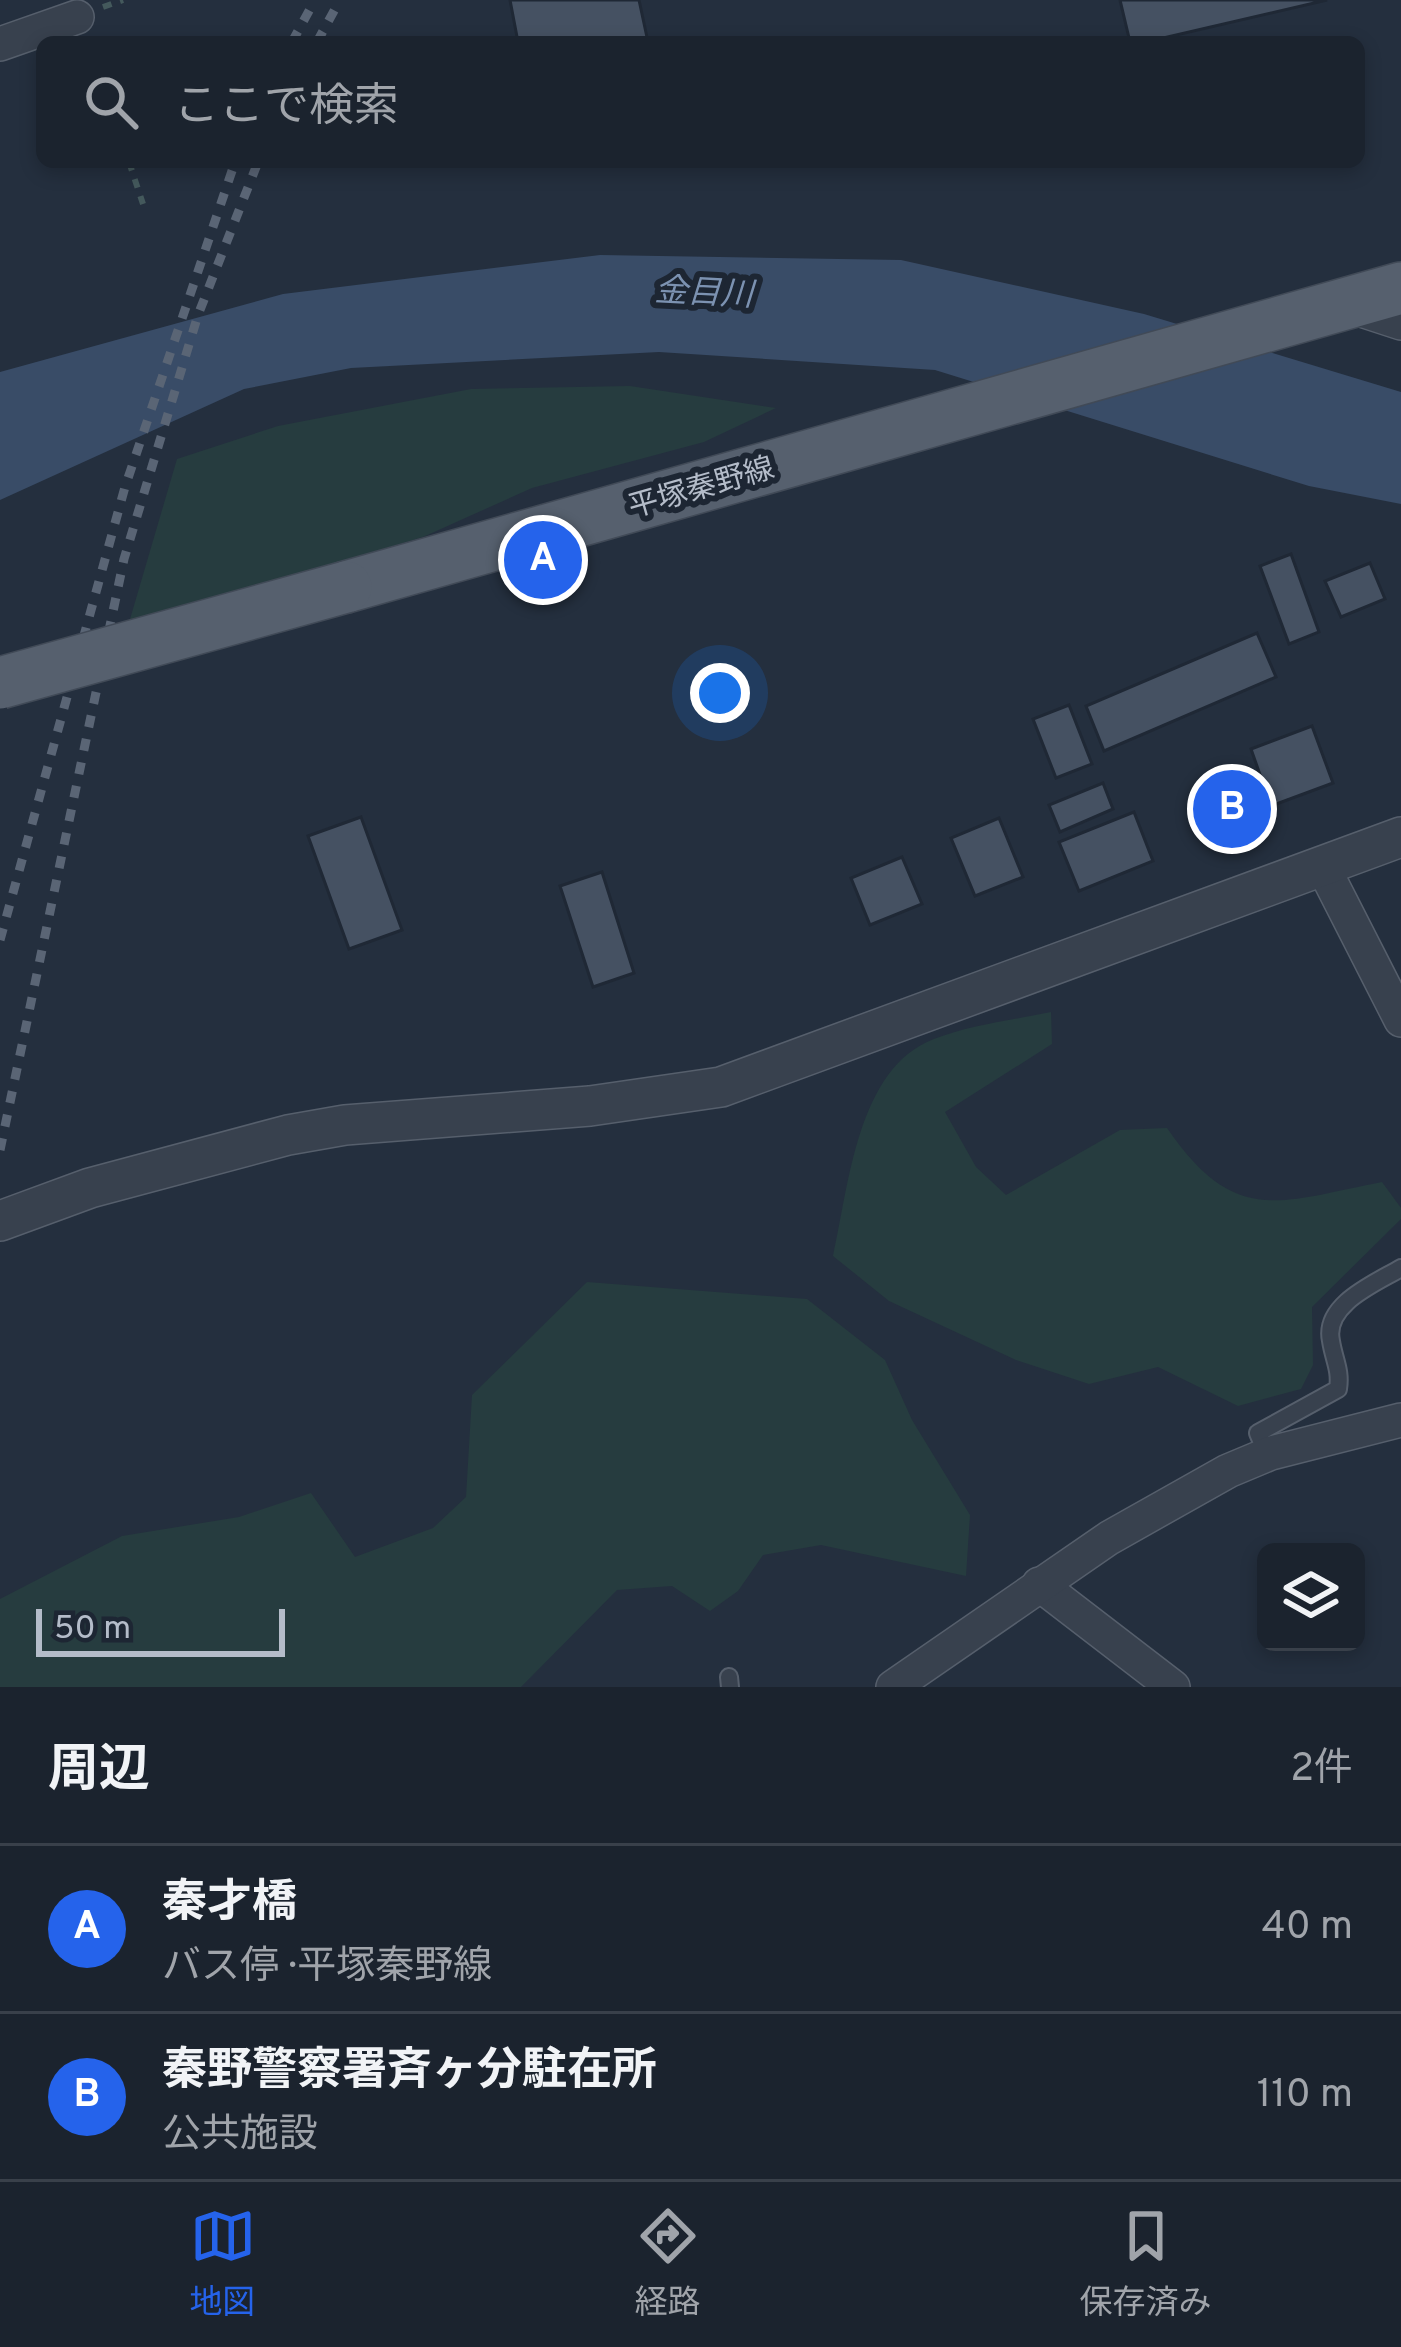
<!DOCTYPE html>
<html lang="ja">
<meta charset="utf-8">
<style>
:root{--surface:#1b232e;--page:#282f3a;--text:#f1f3f6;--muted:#a0a4aa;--line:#39404a;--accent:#2563eb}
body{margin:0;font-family:Overpass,"Noto Sans JP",sans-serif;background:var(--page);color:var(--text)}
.controls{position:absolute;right:36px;bottom:36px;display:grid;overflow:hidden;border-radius:18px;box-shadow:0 6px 18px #0003}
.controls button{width:108px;height:108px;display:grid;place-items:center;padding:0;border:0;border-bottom:3px solid var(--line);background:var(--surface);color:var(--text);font:60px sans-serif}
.scale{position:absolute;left:36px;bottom:30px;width:249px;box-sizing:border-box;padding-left:12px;border:6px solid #b4bcc9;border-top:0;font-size:33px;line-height:42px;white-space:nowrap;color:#b4bcc9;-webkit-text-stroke:9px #1d2633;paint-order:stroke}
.you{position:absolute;left:720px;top:693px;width:42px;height:42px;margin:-30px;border:9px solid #fff;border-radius:50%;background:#1a73e8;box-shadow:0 0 0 18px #1a73e833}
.badge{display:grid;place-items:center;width:78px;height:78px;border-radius:50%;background:var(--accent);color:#fff;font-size:39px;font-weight:700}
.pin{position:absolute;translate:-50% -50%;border:6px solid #fff;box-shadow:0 3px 12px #0006}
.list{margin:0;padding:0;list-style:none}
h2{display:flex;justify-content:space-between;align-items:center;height:156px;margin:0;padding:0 48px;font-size:51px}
h2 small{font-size:39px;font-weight:400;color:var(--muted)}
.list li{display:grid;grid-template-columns:78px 1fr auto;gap:36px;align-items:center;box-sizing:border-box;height:168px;padding:0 48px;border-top:3px solid var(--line)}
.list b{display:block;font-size:45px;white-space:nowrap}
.list p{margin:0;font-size:39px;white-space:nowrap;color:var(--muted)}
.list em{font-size:39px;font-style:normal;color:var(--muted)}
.icon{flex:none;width:66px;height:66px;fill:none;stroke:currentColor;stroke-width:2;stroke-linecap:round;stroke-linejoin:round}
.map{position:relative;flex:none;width:1401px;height:1687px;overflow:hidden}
.search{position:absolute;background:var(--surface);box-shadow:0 6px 18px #0003;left:36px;right:36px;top:36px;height:132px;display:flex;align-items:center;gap:30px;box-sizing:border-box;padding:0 42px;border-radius:18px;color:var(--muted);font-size:45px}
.sheet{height:492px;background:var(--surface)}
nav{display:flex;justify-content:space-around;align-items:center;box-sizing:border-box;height:168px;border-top:3px solid var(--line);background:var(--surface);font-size:33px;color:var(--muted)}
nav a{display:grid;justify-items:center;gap:6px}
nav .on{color:var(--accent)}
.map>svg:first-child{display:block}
</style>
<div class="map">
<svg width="1401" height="1687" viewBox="0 0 1401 1687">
<rect width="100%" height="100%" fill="#242f3e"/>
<g fill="#263c3f">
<path d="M630,386L776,408L704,442L532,488L423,537L128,626L177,459L278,426L471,389Z"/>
<path d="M1051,1012L1052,1044L945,1112L976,1167L1006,1195L1120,1130L1167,1128C1235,1227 1279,1202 1382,1182L1401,1208V1219L1312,1307L1313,1365L1301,1389L1238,1406L1158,1367L1089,1384L1016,1360L889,1301L833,1256C849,1186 857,1068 934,1039C970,1025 1013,1020 1051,1012Z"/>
<path d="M587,1282L807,1299L885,1360L912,1420L970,1515L966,1576L821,1545L763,1555L738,1591L710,1611L672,1586L617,1590L521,1687H0V1599L122,1536L239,1517L311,1493L355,1557L433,1528L466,1497L472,1395Z"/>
</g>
<path fill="#394c67" d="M600,255L901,260L1144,314L1401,392V504L1309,486L935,370L659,352L351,368L244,389L0,500V372L283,294Z"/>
<g fill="#455162" stroke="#1f2835" stroke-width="3">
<path d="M510,0H639L648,42H518Z"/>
<path d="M1120,0H1327L1146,42H1130Z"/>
<path d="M1291,554L1319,632L1289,644L1260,566Z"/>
<path d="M1370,563L1385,599L1341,617L1325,581Z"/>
<path d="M1257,633L1276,677L1104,751L1086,706Z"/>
<path d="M1069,705L1092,764L1056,778L1033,719Z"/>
<path d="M1312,726L1333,783L1271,806L1251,749Z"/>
<path d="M1239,773L1253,831L1214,840L1200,782Z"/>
<path d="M1103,783L1113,809L1060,832L1049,805Z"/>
<path d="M1134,812L1153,861L1079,891L1059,842Z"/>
<path d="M361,817L402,930L349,949L308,836Z"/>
<path d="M999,818L1023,877L975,896L951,838Z"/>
<path d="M902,857L922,904L870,925L851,878Z"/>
<path d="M602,872L634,973L593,987L560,886Z"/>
</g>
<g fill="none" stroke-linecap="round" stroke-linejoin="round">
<g stroke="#565f6c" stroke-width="20">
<g id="service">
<path d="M1267,1454L1258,1433L1338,1389C1341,1370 1334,1360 1331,1341C1323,1304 1376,1283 1401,1268"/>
<path d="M729,1677L730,1687"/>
</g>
</g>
<g stroke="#565f6c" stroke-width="36">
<g id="minor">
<path d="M0,44L77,17"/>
<path d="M1346,305L1401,323"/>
<path d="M1322,865L1401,1020"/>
<path d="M1039,1584L1173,1687"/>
<path d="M893,1687L1109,1538L1228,1471L1271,1453L1401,1420"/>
</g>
</g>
<g stroke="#565f6c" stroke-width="42">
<path id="tertiary" d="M0,1221L90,1188L288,1135L345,1125L590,1106L721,1087L1401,837"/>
</g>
<g stroke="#414a57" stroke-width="54">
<path id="primary" d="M346,587L1401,288"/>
</g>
<g stroke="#44595c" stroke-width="6" stroke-dasharray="9 9" stroke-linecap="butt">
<path d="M103,7L123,0"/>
<path d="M129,162L143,204"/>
</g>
<use href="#service" stroke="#38414e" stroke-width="16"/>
<use href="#minor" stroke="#38414e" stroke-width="33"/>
<use href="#tertiary" stroke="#38414e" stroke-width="39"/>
<use href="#primary" stroke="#56606e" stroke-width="51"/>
<g stroke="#5a6575" stroke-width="9" stroke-dasharray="12 12" stroke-linecap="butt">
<path d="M292,42L315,0"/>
<path d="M317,42L340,0"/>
<path d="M0,940L125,487L235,162"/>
<path d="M0,1150L124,559L198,315L258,162"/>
</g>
<g stroke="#414a57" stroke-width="54" stroke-linecap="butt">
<path id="primary-bridge" d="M0,683L346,587"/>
</g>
<use href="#primary-bridge" stroke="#56606e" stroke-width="51"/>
</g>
<g text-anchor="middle" stroke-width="12" stroke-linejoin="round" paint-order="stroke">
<g font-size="30" fill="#b4bcc9" stroke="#1d2633">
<text transform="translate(701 487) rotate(-16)" y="10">平塚秦野線</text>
</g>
<g font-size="33" font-style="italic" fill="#7c92b1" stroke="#1d2633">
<text transform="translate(704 291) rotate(3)" y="12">金目川</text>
</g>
</g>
</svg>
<div class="controls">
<button><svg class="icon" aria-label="layers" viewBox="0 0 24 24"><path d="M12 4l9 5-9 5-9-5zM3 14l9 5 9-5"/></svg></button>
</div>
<div class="scale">50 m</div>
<div class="you"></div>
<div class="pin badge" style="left:543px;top:560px">A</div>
<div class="pin badge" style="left:1232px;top:809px">B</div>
<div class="search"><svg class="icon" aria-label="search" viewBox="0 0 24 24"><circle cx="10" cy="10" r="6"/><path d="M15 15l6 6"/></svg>ここで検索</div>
</div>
<section class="sheet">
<h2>周辺<small>2件</small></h2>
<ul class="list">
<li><span class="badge">A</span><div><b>秦才橋</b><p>バス停 · 平塚秦野線</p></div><em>40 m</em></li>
<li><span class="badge">B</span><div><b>秦野警察署斉ヶ分駐在所</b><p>公共施設</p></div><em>110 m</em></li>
</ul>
</section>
<nav>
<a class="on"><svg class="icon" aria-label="map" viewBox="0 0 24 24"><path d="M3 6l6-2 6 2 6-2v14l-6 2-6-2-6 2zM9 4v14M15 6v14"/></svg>地図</a>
<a><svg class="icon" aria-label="directions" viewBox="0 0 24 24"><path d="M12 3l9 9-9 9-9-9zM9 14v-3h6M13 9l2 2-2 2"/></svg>経路</a>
<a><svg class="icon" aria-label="saved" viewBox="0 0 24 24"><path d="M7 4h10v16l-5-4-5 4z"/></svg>保存済み</a>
</nav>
